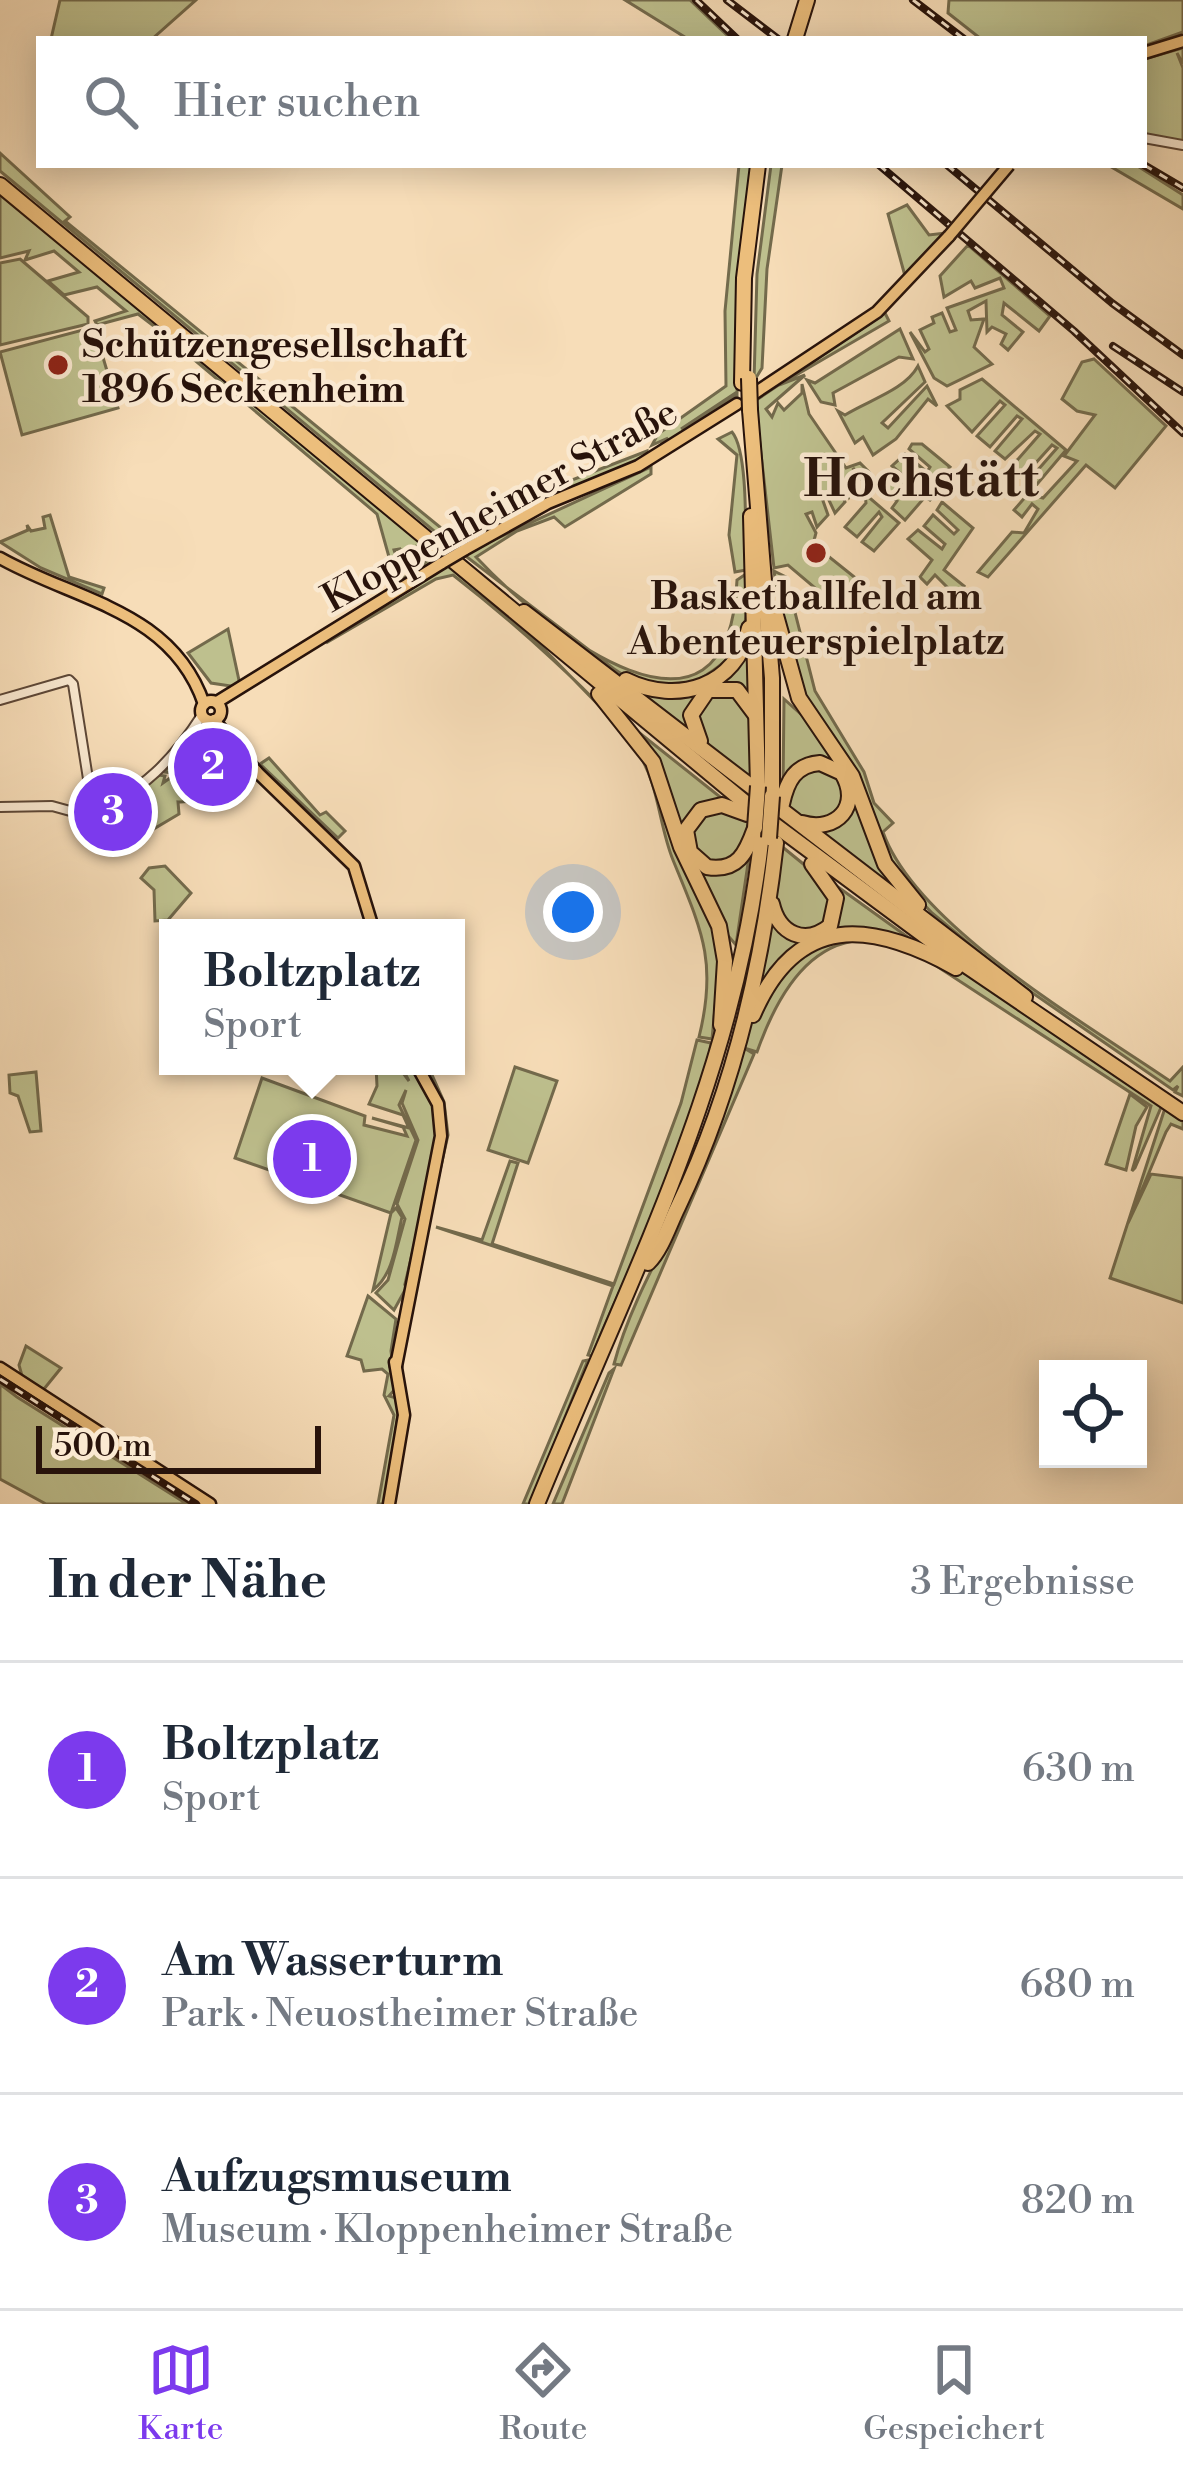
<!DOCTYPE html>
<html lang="de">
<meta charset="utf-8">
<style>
:root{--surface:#fff;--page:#f6f6f7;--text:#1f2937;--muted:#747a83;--line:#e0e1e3;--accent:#7c3aed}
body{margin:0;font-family:"Libre Bodoni",serif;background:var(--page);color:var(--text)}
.controls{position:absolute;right:36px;bottom:36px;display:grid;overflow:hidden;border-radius:0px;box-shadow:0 6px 30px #0003}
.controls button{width:108px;height:108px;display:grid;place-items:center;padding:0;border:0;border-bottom:3px solid var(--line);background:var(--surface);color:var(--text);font:60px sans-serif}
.scale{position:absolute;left:36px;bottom:30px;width:285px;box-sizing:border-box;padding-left:12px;border:6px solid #28130b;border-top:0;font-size:33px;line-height:42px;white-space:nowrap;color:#28130b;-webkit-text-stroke:9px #fae9d1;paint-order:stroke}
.you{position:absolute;left:573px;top:912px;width:42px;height:42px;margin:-30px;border:9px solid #fff;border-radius:50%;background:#1a73e8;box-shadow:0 0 0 18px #1a73e833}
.badge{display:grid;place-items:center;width:78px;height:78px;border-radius:50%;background:var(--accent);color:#fff;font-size:39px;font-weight:700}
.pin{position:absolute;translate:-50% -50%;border:6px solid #fff;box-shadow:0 3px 12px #0006}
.popup{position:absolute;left:159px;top:919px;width:306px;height:156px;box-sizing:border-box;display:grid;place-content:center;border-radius:0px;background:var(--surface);filter:drop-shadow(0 3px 9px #0005);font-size:39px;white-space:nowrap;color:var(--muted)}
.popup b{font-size:45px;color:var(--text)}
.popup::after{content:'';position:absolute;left:50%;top:100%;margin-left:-24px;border:24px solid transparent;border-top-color:var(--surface)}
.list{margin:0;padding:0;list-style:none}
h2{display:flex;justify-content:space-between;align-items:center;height:156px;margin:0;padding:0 48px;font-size:51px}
h2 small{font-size:39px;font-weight:400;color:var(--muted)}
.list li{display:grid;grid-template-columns:78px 1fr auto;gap:36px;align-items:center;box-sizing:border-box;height:216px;padding:0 48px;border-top:3px solid var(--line)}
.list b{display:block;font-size:45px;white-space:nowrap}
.list p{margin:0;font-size:39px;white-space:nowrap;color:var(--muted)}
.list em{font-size:39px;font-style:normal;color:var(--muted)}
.icon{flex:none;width:66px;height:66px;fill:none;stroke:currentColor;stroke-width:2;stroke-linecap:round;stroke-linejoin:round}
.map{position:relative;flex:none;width:1183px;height:1504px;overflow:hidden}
.search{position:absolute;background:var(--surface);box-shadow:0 6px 30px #0003;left:36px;right:36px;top:36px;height:132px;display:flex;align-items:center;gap:30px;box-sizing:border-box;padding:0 42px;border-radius:0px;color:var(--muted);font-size:45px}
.sheet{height:804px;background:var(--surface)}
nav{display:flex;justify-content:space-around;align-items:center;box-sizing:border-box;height:168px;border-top:3px solid var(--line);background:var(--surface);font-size:33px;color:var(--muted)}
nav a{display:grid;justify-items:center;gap:6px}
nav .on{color:var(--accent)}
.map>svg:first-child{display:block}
</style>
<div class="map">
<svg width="1183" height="1504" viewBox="0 0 1183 1504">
<rect width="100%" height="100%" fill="#f7ddb8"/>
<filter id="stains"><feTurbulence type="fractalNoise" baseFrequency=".00167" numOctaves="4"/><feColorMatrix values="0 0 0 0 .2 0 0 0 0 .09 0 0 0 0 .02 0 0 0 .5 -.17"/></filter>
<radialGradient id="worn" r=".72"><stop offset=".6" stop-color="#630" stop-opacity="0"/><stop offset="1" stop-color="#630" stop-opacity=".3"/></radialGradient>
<g fill="#bec08e" stroke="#736a4c" stroke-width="3">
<path d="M60,0H196L152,39H51Z"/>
<path d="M625,0H690L731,39H688Z"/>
<path d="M949,0H1183V32L1144,46V39H981L948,13Z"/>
<path d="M1183,48V64L1177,53L1183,68V143L1144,137V59Z"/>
<path d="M0,153L70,217L65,221L457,541L551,488L647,451V458L457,550L0,171Z"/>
<path d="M739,165H754L737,392L681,429L737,395V402L651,454L668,438L652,445L658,434L726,386L725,311Z"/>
<path d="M771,165H782L767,269L762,368L754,381L757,274Z"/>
<path d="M1108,165H1136L1183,195V209Z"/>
<path d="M0,191L443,559L381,596L431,558L418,548L422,563L416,569L415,560L409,563L400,549L394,550L403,576L396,582L377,514L159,330L138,314L97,325L95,321L126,311L97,287L64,295L48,281L79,272L54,251L25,260L29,251L0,258Z"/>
<path d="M907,205L929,235L946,233L905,276L888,214Z"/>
<path d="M968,245L1050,316L1039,331L1004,303L1002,315L1023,332L1008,350L1001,344L1006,334L992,327L987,332L986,301L968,311L971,320L984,319L974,347L992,364L947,386L934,378L910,332L925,352L929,349L920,330L934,323L932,317L942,313L950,332L956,330L947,308L1004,288L1000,278L975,288L971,281L944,297L940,276Z"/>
<path d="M20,259L88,317V324L0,345V263Z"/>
<path d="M885,313L889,321L779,385L805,375L766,409L772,417L778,403L784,410L802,393V384L809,414L846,468L860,463L870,473L862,480L853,468L857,482L849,497L842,481L837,482L845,502L835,513L827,496L822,498L828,515L817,527L812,512L806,514L816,533L813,544L863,584L841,610L788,565L774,568L755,401Z"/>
<path d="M94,327L118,408L22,435L0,352Z"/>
<path d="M900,329L913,359L899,357L833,393L835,405L821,402L807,380L815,383Z"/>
<path d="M1094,359L1166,426L1115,488L1086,465L988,577L978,572L1012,532L1024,533L1038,509L1032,504L1022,517L1014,510L1028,494L1043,498L1077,461L1064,456L1095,415L1077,411L1062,399L1082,362Z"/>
<path d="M918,366L925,382L882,423L888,428L927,386L937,406L928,399L896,439L873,455L863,437L855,443L838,411L845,415C869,400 905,390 918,366Z"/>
<path d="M982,379L1066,450L1033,489L1029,480L1057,448L1052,445L1024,476L1012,466L1040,434L1035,431L1005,459L995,451L1022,419L1017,416L990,447L977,436L1005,405L1000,401L972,432L947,406L960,399V390Z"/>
<path d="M732,432C749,452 745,540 746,570L735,572L729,535L737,455L718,439Z"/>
<path d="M912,444H922L950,467L932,488L937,493L930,500L925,497L905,520L892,508L897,501L876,483L888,471L910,488L913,484L892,466L905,454L927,472L930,467L909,449Z"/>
<path d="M651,467V474L565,527L554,517L517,531L476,557C545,631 729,777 737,580L746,574C749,643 743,655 683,689L628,678L614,669L463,554Z"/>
<path d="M865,494L899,523L874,551L862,542L882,517L879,512L857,537L845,527L866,503Z"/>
<path d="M942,502L973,528L944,570L964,586L956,596L935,575L927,584L920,577L932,560L908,539L918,530L942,549L945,544L924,526L933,515L954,534L958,530L937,510Z"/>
<path d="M50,515L69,577L104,588L102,594L41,568L0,542L28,530L27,525L31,531L45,528L43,517Z"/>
<path d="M449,564L545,650L646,754L721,947L712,1039L699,1037C718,961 701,929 673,860C659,826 659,786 639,754C608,703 502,613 453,575L436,579L326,643Z"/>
<path d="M774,571L786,577L815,691L864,772L874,803L893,823L883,832C916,926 1087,1024 1170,1081L1183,1067V1096L1175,1092L1178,1086L1173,1090L1008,976L932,913L897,876L810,709L786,648Z"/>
<path d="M228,629L240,685L237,687L211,683L188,653Z"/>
<path d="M751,638L755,706L747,694L702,692L695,739L624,681L697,691Z"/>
<path d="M726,690L751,711L753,784C720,757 696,749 699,702Z"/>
<path d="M784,699L814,726L840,761L907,899L807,828H818L852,796L826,762L783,788Z"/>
<path d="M632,727L729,804H710L684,837L710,870L750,850L736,945L724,931Z"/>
<path d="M209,730L229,747L250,783L243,791L241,782C216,781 200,804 178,802L179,814L130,843L108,819L119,812V802L159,775L165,776L163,783L202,755L190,757L174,773L164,772Z"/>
<path d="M269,758L320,815L326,812L345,831L338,838L260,764Z"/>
<path d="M825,766L845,783L840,814L809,822L785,810L799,773Z"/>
<path d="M723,808L751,821L747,842L724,865L704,862L689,841L695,819Z"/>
<path d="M780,845L823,880L833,912L818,931L789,929L774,897Z"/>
<path d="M165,866L191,893L168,920L155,921L154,890L141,878L149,868Z"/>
<path d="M831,882L916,943L853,930L757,982L770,911L779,927L825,932Z"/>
<path d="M864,934C952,947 1086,1054 1162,1105L1135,1168L1132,1171L1151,1106L912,950C826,914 782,981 757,1052L744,1048L754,1054L621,1365L614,1364C633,1292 679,1224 707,1155C730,1097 738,1028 776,977C798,948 829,936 864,934Z"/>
<path d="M697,1040L711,1043C697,1147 630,1258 592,1356L588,1355L613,1286L436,1227L482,1240L510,1161L518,1163L492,1244L614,1284L681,1103Z"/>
<path d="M376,1066H398L409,1081L401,1066H415L432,1094L439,1140L405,1284H408L404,1310L444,1136L441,1106L420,1066H428L444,1102L448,1135L403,1334H398L394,1351L405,1290L394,1310L376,1293L388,1280L405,1219L397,1204L418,1140L402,1103L406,1090L399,1105L416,1140L391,1213L396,1208L402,1217C396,1242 394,1274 373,1290L391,1213L235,1158L262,1078L365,1116L364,1125L407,1136L403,1127L372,1118L409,1128L403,1115L369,1104L377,1086Z"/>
<path d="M515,1067L557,1081L528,1163L488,1150Z"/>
<path d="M36,1072L41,1131L30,1132L18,1096L10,1093L9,1075Z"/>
<path d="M1130,1094L1147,1107L1136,1126L1126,1170L1106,1164Z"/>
<path d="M1165,1108L1183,1121V1129L1171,1124L1166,1132L1128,1223L1151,1174L1183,1178V1303L1110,1278Z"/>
<path d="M368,1296L396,1319L391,1351L396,1388L389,1396L400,1399L386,1504H378L394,1415L384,1395L388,1374L382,1369L364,1371L361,1360L347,1356Z"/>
<path d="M26,1346L61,1368L44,1389L24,1383L19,1365Z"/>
<path d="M588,1360L530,1504H523L583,1361Z"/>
<path d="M614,1369L562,1504H553L609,1373Z"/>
<path d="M0,1384L17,1397L187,1504H46L0,1479Z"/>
</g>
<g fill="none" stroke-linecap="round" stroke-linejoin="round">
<g stroke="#5c4636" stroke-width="12">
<g id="minor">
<path d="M1144,138L1183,145"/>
<path d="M0,700L69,680L73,684L92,804"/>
<path d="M92,804C138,802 179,751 202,715"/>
<path d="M0,807L52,806L92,817L106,805"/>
</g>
</g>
<g stroke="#28130b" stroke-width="15">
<g id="major">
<path d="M1144,53L1183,41"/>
<path d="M755,393L877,312L949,236"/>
<path d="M464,550L548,503L638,466L737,404"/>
<path d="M0,558C76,601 172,610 204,704"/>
<circle cx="211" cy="711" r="10"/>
<path d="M217,702L442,563"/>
<path d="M214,720L257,772"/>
<path d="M255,770L354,866L373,928"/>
<path d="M396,1366L441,1136L438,1104L417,1066"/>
<path d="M0,1368L210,1504"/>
<path d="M389,1504L404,1415L395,1362"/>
</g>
</g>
<g stroke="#28130b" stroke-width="18">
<g id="highway">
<path d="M795,39L807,0"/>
<path d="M0,185L748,805L949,954L1183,1113"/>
<path d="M742,383L744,278L758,165"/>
<path d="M750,410L772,678V796"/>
<path d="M751,516L758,786"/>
<path d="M524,612L1025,997"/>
<path d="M775,612L799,698L852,776L885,864L918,905"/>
<path d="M626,680C677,705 737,687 749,628"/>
<path d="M599,694L653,762L681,847L719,926L725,961L721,1025"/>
<path d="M700,741L691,715L708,690H737L755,714"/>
<path d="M782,804C787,781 795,765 820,763L842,773C862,806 836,833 802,823"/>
<path d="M747,814L722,805L701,810L686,830L690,852L707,867C738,872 746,853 755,828"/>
<path d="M772,904C779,934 805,946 830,926L836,898L812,864"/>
<path d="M753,1015C797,912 871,921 956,968"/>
<path d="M648,1263C662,1249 669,1225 678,1207C733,1092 762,969 776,843"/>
<path d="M537,1504C629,1278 736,1080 762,833"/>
</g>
</g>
<use href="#minor" stroke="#fae9d1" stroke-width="8"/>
<use href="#major" stroke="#ecbe7c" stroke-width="10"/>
<use href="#highway" stroke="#ecbe7c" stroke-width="14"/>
<g stroke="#28130b" stroke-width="8">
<g id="rail">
<path d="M696,0L737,39"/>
<path d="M727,0L778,39"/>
<path d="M913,0L964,39"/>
<path d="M879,165L1074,331L1183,433"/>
<path d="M947,165L1112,303L1183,355"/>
<path d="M1144,165L1183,188"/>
<path d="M1113,346L1183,392"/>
<path d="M0,1379L196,1504"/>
</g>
</g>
<use href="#rail" stroke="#fae9d1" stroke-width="3" stroke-dasharray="9" stroke-linecap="butt"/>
<g stroke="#28130b" stroke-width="15" stroke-linecap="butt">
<g id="major-bridge">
<path d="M949,236L1009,165"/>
<path d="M442,563L464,550"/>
</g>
</g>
<g stroke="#28130b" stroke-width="18" stroke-linecap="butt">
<g id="highway-bridge">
<path d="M749,378L750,410"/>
<path d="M755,828L758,786"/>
<path d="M769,838L772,796"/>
</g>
</g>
<use href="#major-bridge" stroke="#ecbe7c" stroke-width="10"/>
<use href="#highway-bridge" stroke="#ecbe7c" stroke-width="14"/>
</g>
<g fill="#8f2418" stroke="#fae9d1" stroke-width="4.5">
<circle cx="58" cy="365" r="12"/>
<circle cx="816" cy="553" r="12"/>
</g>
<g text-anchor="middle" stroke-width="9" stroke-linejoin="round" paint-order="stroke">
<g font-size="39" font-weight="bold" fill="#28130b" stroke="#fae9d1" text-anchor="start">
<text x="82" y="357">Schützengesellschaft<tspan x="82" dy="45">1896 Seckenheim</tspan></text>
<text x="816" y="609" text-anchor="middle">Basketballfeld am<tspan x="816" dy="45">Abenteuerspielplatz</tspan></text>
</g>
<g font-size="39" fill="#28130b" stroke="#fae9d1">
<text transform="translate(499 504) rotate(-29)" y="14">Kloppenheimer Straße</text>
</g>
<g font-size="51" font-weight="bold" fill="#28130b" stroke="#fae9d1">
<text x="921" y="496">Hochstätt</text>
</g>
</g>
<rect width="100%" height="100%" filter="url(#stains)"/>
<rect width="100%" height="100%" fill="url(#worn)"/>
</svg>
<div class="controls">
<button><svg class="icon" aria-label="locate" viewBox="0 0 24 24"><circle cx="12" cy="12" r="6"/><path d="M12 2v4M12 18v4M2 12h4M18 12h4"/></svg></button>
</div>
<div class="scale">500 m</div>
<div class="you"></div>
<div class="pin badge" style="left:312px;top:1159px">1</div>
<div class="popup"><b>Boltzplatz</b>Sport</div>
<div class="pin badge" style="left:213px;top:767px">2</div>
<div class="pin badge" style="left:113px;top:812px">3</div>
<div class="search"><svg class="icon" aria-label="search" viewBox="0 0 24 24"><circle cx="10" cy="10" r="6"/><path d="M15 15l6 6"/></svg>Hier suchen</div>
</div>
<section class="sheet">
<h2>In der Nähe<small>3 Ergebnisse</small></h2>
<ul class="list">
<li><span class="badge">1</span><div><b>Boltzplatz</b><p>Sport</p></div><em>630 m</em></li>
<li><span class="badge">2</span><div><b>Am Wasserturm</b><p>Park · Neuostheimer Straße</p></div><em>680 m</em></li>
<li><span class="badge">3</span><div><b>Aufzugsmuseum</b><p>Museum · Kloppenheimer Straße</p></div><em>820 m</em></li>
</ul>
</section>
<nav>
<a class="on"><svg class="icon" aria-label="map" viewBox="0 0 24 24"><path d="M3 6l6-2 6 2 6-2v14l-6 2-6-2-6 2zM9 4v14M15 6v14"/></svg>Karte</a>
<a><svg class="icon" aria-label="directions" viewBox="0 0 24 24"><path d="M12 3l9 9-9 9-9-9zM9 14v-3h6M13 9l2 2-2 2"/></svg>Route</a>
<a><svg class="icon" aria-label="saved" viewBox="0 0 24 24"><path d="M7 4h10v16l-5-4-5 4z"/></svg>Gespeichert</a>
</nav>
